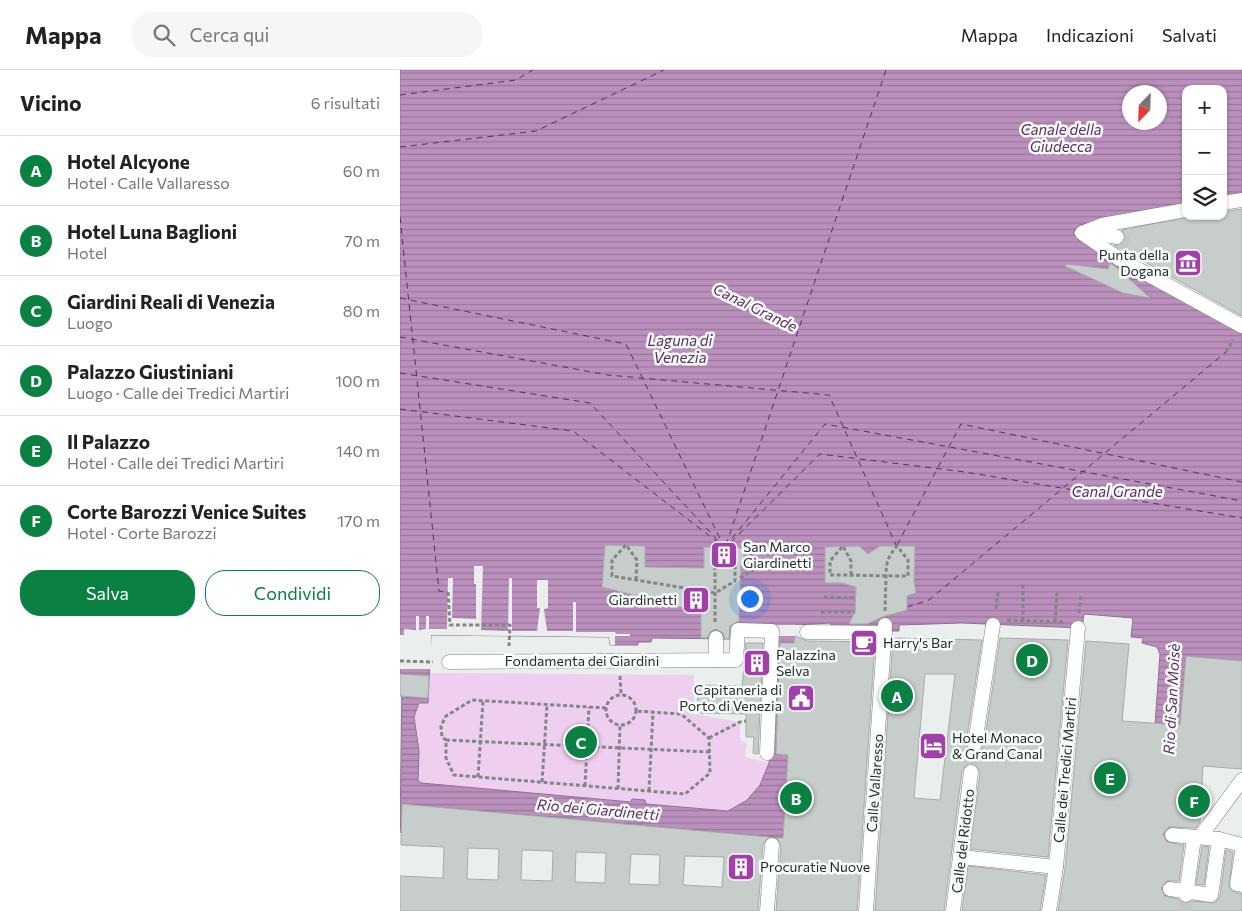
<!DOCTYPE html>
<html lang="it">
<meta charset="utf-8">
<style>
:root{--surface:#fff;--page:#f6f6f6;--text:#222;--muted:#767676;--line:#e0e0e0;--accent:#0b8043}
body{margin:0;font-family:Commissioner,sans-serif;background:var(--page);color:var(--text)}
.controls{position:absolute;right:15px;top:15px;display:grid;overflow:hidden;border-radius:10px;box-shadow:0 1px 4px #0004}
.controls button{width:45px;height:45px;display:grid;place-items:center;padding:0;border:0;border-bottom:1px solid var(--line);background:var(--surface);color:var(--text);font:25px sans-serif}
.compass{position:absolute;left:722px;top:15px;width:45px;height:45px;border-radius:50%;background:var(--surface);box-shadow:0 1px 4px #0004;rotate:203deg}
.you{position:absolute;left:349px;top:528px;width:18px;height:18px;margin:-12px;border:4px solid #fff;border-radius:50%;background:#1a73e8;box-shadow:0 0 0 8px #1a73e833}
.badge{display:grid;place-items:center;width:32px;height:32px;border-radius:50%;background:var(--accent);color:#fff;font-size:16px;font-weight:700}
.pin{position:absolute;translate:-50% -50%;border:2px solid #fff;box-shadow:0 1px 5px #0006}
.list{margin:0;padding:0;list-style:none}
h2{display:flex;justify-content:space-between;align-items:center;height:65px;margin:0;padding:0 20px;font-size:21px}
h2 small{font-size:16px;font-weight:400;color:var(--muted)}
.list li{display:grid;grid-template-columns:32px 1fr auto;gap:15px;align-items:center;box-sizing:border-box;height:70px;padding:0 20px;border-top:1px solid var(--line)}
.list b{display:block;font-size:19px;white-space:nowrap}
.list p{margin:0;font-size:16px;white-space:nowrap;color:var(--muted)}
.list em{font-size:16px;font-style:normal;color:var(--muted)}
.actions{display:flex;gap:10px;padding:15px 20px}
.actions a{flex:1;padding:11px 0;border:1px solid var(--accent);border-radius:20px;text-align:center;font-size:18px;color:var(--accent)}
.actions .main{background:var(--accent);color:#fff}
.icon{flex:none;width:28px;height:28px;fill:none;stroke:currentColor;stroke-width:2;stroke-linecap:round;stroke-linejoin:round}
.map{position:relative;flex:none;width:842px;height:841px;overflow:hidden}
header{display:flex;align-items:center;gap:30px;box-sizing:border-box;height:70px;padding:0 25px;background:var(--surface);border-bottom:1px solid var(--line)}
header strong{font-size:24px}
nav{display:flex;gap:28px;margin-inline-start:auto;font-size:18px}
.search{width:350px;height:45px;background:var(--page);display:flex;align-items:center;gap:12px;box-sizing:border-box;padding:0 18px;border-radius:20px;color:var(--muted);font-size:19px}
main{display:flex}
aside{flex:1;background:var(--surface)}
.map>svg:first-child{display:block}
</style>
<header>
<strong>Mappa</strong>
<div class="search"><svg class="icon" aria-label="search" viewBox="0 0 24 24"><circle cx="10" cy="10" r="6"/><path d="M15 15l6 6"/></svg>Cerca qui</div>
<nav><a>Mappa</a><a>Indicazioni</a><a>Salvati</a></nav>
</header>
<main>
<aside>
<h2>Vicino<small>6 risultati</small></h2>
<ul class="list">
<li><span class="badge">A</span><div><b>Hotel Alcyone</b><p>Hotel · Calle Vallaresso</p></div><em>60 m</em></li>
<li><span class="badge">B</span><div><b>Hotel Luna Baglioni</b><p>Hotel</p></div><em>70 m</em></li>
<li><span class="badge">C</span><div><b>Giardini Reali di Venezia</b><p>Luogo</p></div><em>80 m</em></li>
<li><span class="badge">D</span><div><b>Palazzo Giustiniani</b><p>Luogo · Calle dei Tredici Martiri</p></div><em>100 m</em></li>
<li><span class="badge">E</span><div><b>Il Palazzo</b><p>Hotel · Calle dei Tredici Martiri</p></div><em>140 m</em></li>
<li><span class="badge">F</span><div><b>Corte Barozzi Venice Suites</b><p>Hotel · Corte Barozzi</p></div><em>170 m</em></li>
</ul>
<div class="actions"><a class="main">Salva</a><a>Condividi</a></div>
</aside>
<div class="map">
<svg width="842" height="841" viewBox="0 0 842 841">
<defs>
<pattern id="water-rules" width="6" height="5" patternUnits="userSpaceOnUse" patternTransform="scale(1.25)"><rect width="6" height="5" fill="#bb90bd"/><path d="M0 2.5h6" fill="none" stroke="#98769a"/></pattern>
</defs>
<rect width="100%" height="100%" fill="#eaefed"/>
<path fill="#efcff0" d="M29,603L294,605V644L340,652V670L347,673L345,687L369,693L366,704L352,725L328,741L246,734V731L232,732L20,713L17,706L14,647L20,633H28Z"/>
<path fill="url(#water-rules)" stroke="#8f7191" fill-rule="evenodd" d="M0,0H842V125L823,129V19H786V136L679,155L673,163L678,169L842,262V591L786,586L766,841H742L760,584L757,577L742,573L743,568L731,567L733,548L684,544L682,558L562,553L499,555V561H492V555H431V553L396,555L383,768L2,734L0,763L2,612H0ZM730,22H760V52H730ZM374,555L369,693L360,715L347,730L328,741L246,734L245,730L232,729L231,732L21,713L18,710L19,681L14,647L19,633H28L31,565L209,567L210,575H238V572H251L252,568L333,569Z"/>
<g fill="#eaefed">
<path d="M74,496H83L81,560L108,561L109,508H112V561H137L140,538H137V510H148V538L144,539L147,561H173V532H176V562H215L216,564H230V566H215V575H210L209,567L31,565V599H0V565H4V559L16,560V546H19V560L26,559V546H29V559H47L48,508H53L52,548L76,549V514H74Z"/>
<path d="M372,555H407V558H398L397,566H372Z"/>
</g>
<g fill="none" stroke-linecap="round" stroke-linejoin="round">
<g stroke="#5f2a63" stroke-width="1" stroke-dasharray="6 5" stroke-linecap="butt">
<path d="M0,25L116,10L133,0"/>
<path d="M0,77L136,61L264,0"/>
<path d="M0,147L39,521L48,522"/>
<path d="M0,228L226,274L324,477"/>
<path d="M0,267L208,305L429,325L496,475"/>
<path d="M0,303L190,333L322,475"/>
<path d="M0,339L173,361L324,477"/>
<path d="M331,472L420,384L565,402L842,448"/>
<path d="M326,475L486,0"/>
<path d="M497,475L561,354L842,412"/>
<path d="M325,477L425,354L842,431"/>
<path d="M507,537L529,530L826,282"/>
</g>
</g>
<g fill="#c7cdca" stroke="#a7acaa" fill-rule="evenodd">
<path d="M842,139V246L716,176L720,175L725,169L722,160L793,146H823V142Z"/>
<path d="M710,193L716,197L750,228L723,223L665,196L666,194L708,199Z"/>
<path d="M205,475L245,476V497L304,498V477L344,478V493H341L339,551L330,556L329,569H325L323,563L316,559L311,561L307,568H301V542L202,517Z"/>
<path d="M459,476L468,484L480,476H515L514,512L516,523L507,526V540L482,547L467,554H449L455,542L456,517L442,513H425V477Z"/>
<path d="M395,566L407,571L475,572L457,841H376L381,776L377,768H383L388,685L376,684L380,573H394Z"/>
<path d="M493,568L582,570L566,673L569,680L574,683L581,680L584,675L600,568L668,570L648,787L570,779L580,703L576,695L567,694L562,701L544,841H475ZM525,604H555L540,730L514,728Z"/>
<path d="M686,571L729,574L722,651L780,655L786,586L842,591V699L803,696L800,752L796,758L769,757L763,764L767,772L784,775L779,811H767L761,818L765,826L778,829L784,834L792,831L815,833L820,826L826,780L833,782L829,817L832,821L842,824V841H658L665,798Z"/>
<path d="M346,573H363L358,684L353,683L354,667H346V644L297,643L298,615L342,616Z"/>
<path d="M0,604L29,606L28,628L0,626Z"/>
<path d="M2,734L369,767L363,774L358,841H0V806L43,808L44,777L1,775ZM68,778L99,779L98,810L67,809ZM122,780L153,781L152,811L121,810ZM176,782L206,783L205,813L175,812ZM231,784L260,785L259,815L229,814ZM285,786L324,787L322,817L283,815Z"/>
<path d="M802,776L809,777L804,815L796,814Z"/>
<path d="M568,796L646,805L640,841H562Z"/>
</g>
<g fill="none" stroke-linecap="round" stroke-linejoin="round">
<g stroke="#c3c8c6" stroke-width="14" stroke-dasharray="14 7" stroke-linecap="butt">
<path d="M720,179L726,156"/>
<path d="M571,702L575,674"/>
<path d="M785,841L786,825"/>
</g>
<g stroke="#7c817f" stroke-width="15">
<g id="pedestrian">
<path d="M823,133L842,130"/>
<path d="M786,140L702,155L682,163L718,188L842,256"/>
<path d="M700,164L717,167"/>
<path d="M407,562L485,563"/>
<path d="M316,568V590"/>
<path d="M49,592L336,590L338,560L372,561L367,683"/>
<path d="M575,674L593,555"/>
<path d="M800,767L842,710"/>
<path d="M819,769L842,775"/>
<path d="M842,783L837,814L842,815"/>
<path d="M561,787L656,797"/>
<path d="M770,819L811,825L819,769L772,765"/>
<path d="M786,825L794,768"/>
<path d="M367,841L372,775"/>
<path d="M466,841L485,555"/>
<path d="M553,841L571,702"/>
<path d="M649,841L656,797L678,558"/>
</g>
</g>
<g stroke="#828684" stroke-width="3" stroke-dasharray="4 2.5" stroke-linecap="butt">
<path d="M826,282L833,270"/>
<path d="M451,505V491L443,476L430,491V505C456,505 482,506 508,506V490L497,476C488,487 486,492 486,506L485,541"/>
<path d="M340,508L373,488"/>
<path d="M236,510L237,490L226,475L212,490V506L315,523L335,511V493L325,478L315,492V553"/>
<path d="M48,522L50,555H110L109,576"/>
<path d="M424,527L455,528"/>
<path d="M596,539L598,522"/>
<path d="M421,542H455"/>
<path d="M679,543L681,524"/>
<path d="M607,550L663,552"/>
<path d="M623,551V512"/>
<path d="M655,552L657,523"/>
<path d="M0,591L33,592"/>
<path d="M220,606L221,625"/>
<circle cx="221" cy="640" r="15"/>
<path d="M206,638L72,630L46,646L41,656L42,667L46,670V688L54,705L285,724L310,703L309,668L281,644L235,641"/>
<path d="M309,668L340,652L346,651"/>
<path d="M46,670L310,682"/>
<path d="M78,707L83,631"/>
<path d="M142,712L147,635"/>
<path d="M185,716L189,637"/>
<path d="M218,719L220,654"/>
<path d="M249,721L253,642"/>
</g>
<use href="#pedestrian" stroke="#fff" stroke-width="14"/>
</g>
<defs>
<g id="museum-square" transform="scale(1.4375)"><rect x="-9" y="-9" width="18" height="18" rx="4" fill="#a141a8" stroke="#f7fdfa"/><path d="M0-6L6-3V-2H-6V-3ZM-5-1h2V3h-2ZM-1-1h2V3h-2ZM3-1h2V3H3ZM-6 4H6V6H-6Z" fill="#fff"/></g>
<g id="building-square" transform="scale(1.4375)"><rect x="-9" y="-9" width="18" height="18" rx="4" fill="#a141a8" stroke="#f7fdfa"/><path d="M-4-6H4V6H1V3H-1V6H-4ZM-2.5-4.3h1.7v1.8h-1.7ZM.8-4.3h1.7v1.8H.8ZM-2.5-1h1.7V.8h-1.7ZM.8-1h1.7V.8H.8Z" fill="#fff"/></g>
<g id="cafe-square" transform="scale(1.4375)"><rect x="-9" y="-9" width="18" height="18" rx="4" fill="#a141a8" stroke="#f7fdfa"/><path d="M-5.5-4.5H6V0H3Q3 3.5 0 3.5H-2.5Q-5.5 3.5-5.5 0ZM3-3.2v2h1.7v-2ZM-6 4.5H4V6H-6Z" fill="#fff"/></g>
<g id="civic-square" transform="scale(1.4375)"><rect x="-9" y="-9" width="18" height="18" rx="4" fill="#a141a8" stroke="#f7fdfa"/><path d="M-.6-6.5H3V-4.5H.6V-3L4-1V1h2V6H-6V1h2V-1L-.6-3ZM-1.2 2.5V6h2.4V2.5Z" fill="#fff"/></g>
<g id="hotel-square" transform="scale(1.4375)"><rect x="-9" y="-9" width="18" height="18" rx="4" fill="#a141a8" stroke="#f7fdfa"/><path d="M-6-4.5h1.5V1H6V5H4.5V3h-9V5H-6ZM-4 0a1.8 1.8 0 1 1 3.6 0ZM.5 0V-2.5h3Q6-2.5 6 0Z" fill="#fff"/></g>
</defs>
<g fill-rule="evenodd">
<use href="#museum-square" x="788" y="193"/>
<use href="#building-square" x="324" y="485"/>
<use href="#building-square" x="296" y="530"/>
<use href="#cafe-square" x="464" y="573"/>
<use href="#building-square" x="357" y="593"/>
<use href="#civic-square" x="401" y="628"/>
<use href="#hotel-square" x="533" y="676"/>
<use href="#building-square" x="341" y="797"/>
</g>
<g text-anchor="middle" stroke-width="5" stroke-linejoin="round" paint-order="stroke">
<g font-size="14" fill="#282a29" stroke="#f7fdfa" text-anchor="start">
<text x="769" y="190" text-anchor="end">Punta della<tspan x="769" dy="16">Dogana</tspan></text>
<text x="343" y="482">San Marco<tspan x="343" dy="16">Giardinetti</tspan></text>
<text x="277" y="535" text-anchor="end">Giardinetti</text>
<text x="483" y="578">Harry's Bar</text>
<text x="376" y="590">Palazzina<tspan x="376" dy="16">Selva</tspan></text>
<text x="382" y="625" text-anchor="end">Capitaneria di<tspan x="382" dy="16">Porto di Venezia</tspan></text>
<text x="552" y="673">Hotel Monaco<tspan x="552" dy="16">&amp; Grand Canal</tspan></text>
<text x="360" y="802">Procuratie Nuove</text>
</g>
<g font-size="14" fill="#282a29" stroke="#f7fdfa">
<text x="182" y="596">Fondamenta dei Giardini</text>
<text transform="translate(665 700) rotate(-85)" y="5">Calle dei Tredici Martiri</text>
<text transform="translate(475 713) rotate(-86)" y="5">Calle Vallaresso</text>
<text transform="translate(563 771) rotate(-83)" y="5">Calle del Ridotto</text>
</g>
<g font-size="15" font-style="italic" fill="#5f2a63" stroke="#f7fdfa">
<text x="661" y="65">Canale della<tspan x="661" dy="17">Giudecca</tspan></text>
<text transform="translate(355 238) rotate(26)" y="5">Canal Grande</text>
<text x="280" y="276">Laguna di<tspan x="280" dy="17">Venezia</tspan></text>
<text x="717" y="427">Canal Grande</text>
<text transform="translate(772 629) rotate(-87)" y="5">Rio di San Moisè</text>
<text transform="translate(198 740) rotate(5)" y="5">Rio dei Giardinetti</text>
</g>
</g>
</svg>
<div class="controls">
<button>+</button>
<button>−</button>
<button><svg class="icon" aria-label="layers" viewBox="0 0 24 24"><path d="M12 4l9 5-9 5-9-5zM3 14l9 5 9-5"/></svg></button>
</div>
<svg class="compass" viewBox="-18 -18 36 36"><path d="M0-13l5 13h-10z" fill="#e53935"/><path d="M0 13l5-13h-10z" fill="#767676"/></svg>
<div class="you"></div>
<div class="pin badge" style="left:497px;top:626px">A</div>
<div class="pin badge" style="left:396px;top:728px">B</div>
<div class="pin badge" style="left:181px;top:672px">C</div>
<div class="pin badge" style="left:632px;top:590px">D</div>
<div class="pin badge" style="left:710px;top:708px">E</div>
<div class="pin badge" style="left:794px;top:731px">F</div>
</div>
</main>
